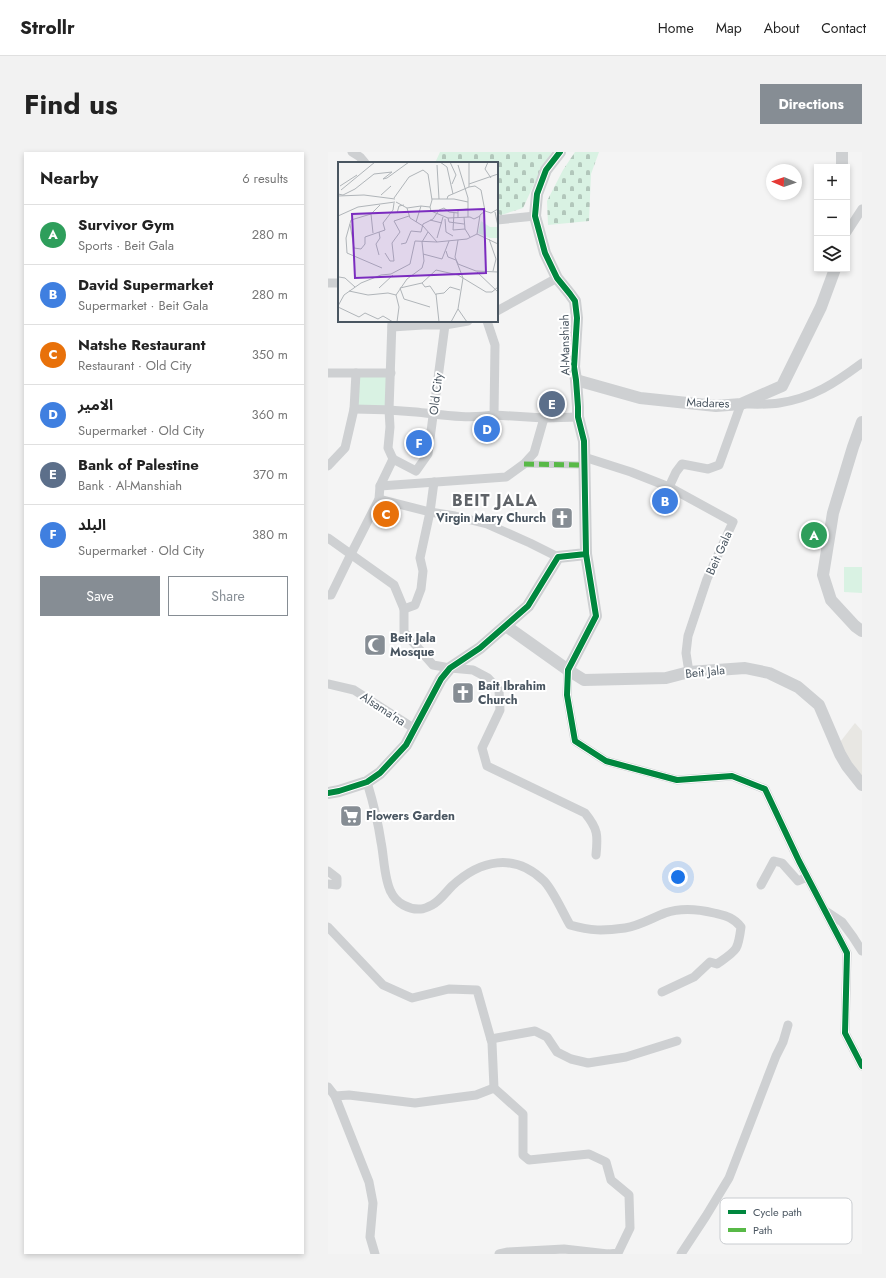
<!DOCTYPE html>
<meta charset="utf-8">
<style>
:root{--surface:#fff;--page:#f2f2f2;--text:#222;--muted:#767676;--line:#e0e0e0;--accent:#868d94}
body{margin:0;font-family:Jost,"Noto Sans Arabic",sans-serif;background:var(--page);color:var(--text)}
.controls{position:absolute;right:12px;top:12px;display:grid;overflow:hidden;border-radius:0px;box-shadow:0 2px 6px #0003}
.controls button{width:36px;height:36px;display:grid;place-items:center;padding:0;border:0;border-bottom:1px solid var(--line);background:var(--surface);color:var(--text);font:20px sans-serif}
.compass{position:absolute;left:438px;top:12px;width:36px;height:36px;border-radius:50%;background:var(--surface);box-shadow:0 2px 6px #0003;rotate:272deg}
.you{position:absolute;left:350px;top:725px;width:14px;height:14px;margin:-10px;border:3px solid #fff;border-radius:50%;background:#1a73e8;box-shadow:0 0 0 6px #1a73e833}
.badge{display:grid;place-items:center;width:26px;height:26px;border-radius:50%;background:var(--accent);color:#fff;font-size:13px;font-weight:700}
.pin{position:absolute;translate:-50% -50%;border:2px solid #fff;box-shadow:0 1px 4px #0006}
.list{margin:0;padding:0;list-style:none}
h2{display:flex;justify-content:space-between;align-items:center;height:52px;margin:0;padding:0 16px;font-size:17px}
h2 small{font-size:13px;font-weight:400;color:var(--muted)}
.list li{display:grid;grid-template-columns:26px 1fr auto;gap:12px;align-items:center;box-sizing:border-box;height:60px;padding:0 16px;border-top:1px solid var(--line)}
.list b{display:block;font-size:15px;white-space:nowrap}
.list p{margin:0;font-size:13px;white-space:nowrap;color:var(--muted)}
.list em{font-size:13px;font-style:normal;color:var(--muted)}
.actions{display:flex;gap:8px;padding:12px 16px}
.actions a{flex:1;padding:9px 0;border:1px solid var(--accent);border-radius:0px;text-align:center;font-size:14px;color:var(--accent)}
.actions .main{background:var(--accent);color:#fff}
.icon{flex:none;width:22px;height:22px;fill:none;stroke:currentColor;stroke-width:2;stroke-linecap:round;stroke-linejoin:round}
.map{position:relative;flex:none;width:534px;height:1102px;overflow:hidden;border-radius:0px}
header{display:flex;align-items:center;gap:24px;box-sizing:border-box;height:56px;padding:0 20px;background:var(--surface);border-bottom:1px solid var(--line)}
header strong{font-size:19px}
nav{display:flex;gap:22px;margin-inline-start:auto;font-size:14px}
.intro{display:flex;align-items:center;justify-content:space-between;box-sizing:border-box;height:96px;padding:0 24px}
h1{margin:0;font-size:28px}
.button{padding:10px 18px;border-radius:0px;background:var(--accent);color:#fff;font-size:14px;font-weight:700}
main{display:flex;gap:24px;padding:0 24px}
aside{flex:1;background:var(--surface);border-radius:0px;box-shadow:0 2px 6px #0003}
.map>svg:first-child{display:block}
</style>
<header>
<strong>Strollr</strong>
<nav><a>Home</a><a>Map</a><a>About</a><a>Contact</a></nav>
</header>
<div class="intro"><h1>Find us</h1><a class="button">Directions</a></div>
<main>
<aside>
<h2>Nearby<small>6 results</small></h2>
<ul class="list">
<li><span class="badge" style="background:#2e9e5b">A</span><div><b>Survivor Gym</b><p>Sports · Beit Gala</p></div><em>280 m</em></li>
<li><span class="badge" style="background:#3f7fe0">B</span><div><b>David Supermarket</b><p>Supermarket · Beit Gala</p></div><em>280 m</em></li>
<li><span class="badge" style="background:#e8710a">C</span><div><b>Natshe Restaurant</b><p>Restaurant · Old City</p></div><em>350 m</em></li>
<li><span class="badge" style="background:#3f7fe0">D</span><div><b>الامير</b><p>Supermarket · Old City</p></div><em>360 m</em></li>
<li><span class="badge" style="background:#5c6f8a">E</span><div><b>Bank of Palestine</b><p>Bank · Al-Manshiah</p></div><em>370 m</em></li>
<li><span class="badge" style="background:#3f7fe0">F</span><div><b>البلد</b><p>Supermarket · Old City</p></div><em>380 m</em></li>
</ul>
<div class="actions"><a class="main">Save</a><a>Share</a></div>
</aside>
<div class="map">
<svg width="534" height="1102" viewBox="0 0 534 1102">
<defs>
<pattern id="cemetery-stones" width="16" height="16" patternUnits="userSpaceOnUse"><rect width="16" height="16" fill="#d9f2e3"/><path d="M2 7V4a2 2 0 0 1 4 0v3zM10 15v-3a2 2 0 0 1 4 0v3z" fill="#b2c7bb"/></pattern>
</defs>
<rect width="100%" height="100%" fill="#f4f4f4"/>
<path fill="#e8e7e3" d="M527,571L534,579V626L509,594Z"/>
<g fill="#d9f2e3">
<path d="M28,221H63L61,258L26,257Z"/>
<path d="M516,415H534V441L516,440Z"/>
</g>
<g fill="url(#cemetery-stones)">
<path d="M112,0H224L213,17L195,56L173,63L169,62V11H107Z"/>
<path d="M247,0H271L263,22L261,69L220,73L219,49L235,18Z"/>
</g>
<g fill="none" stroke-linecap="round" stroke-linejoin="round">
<path stroke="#ced0d2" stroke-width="7" d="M196,312L255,313"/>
<g stroke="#ced0d2" stroke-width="9">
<path d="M24,0L32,5L37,11"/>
<path d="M169,68L207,64"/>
<path d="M519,80L534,57"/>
<path d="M0,131H11"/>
<path d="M169,159L229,126"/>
<path d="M64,169L61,258L62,275L60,296L65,307"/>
<path d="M64,175L95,173H117L140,169"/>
<path d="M0,221H63"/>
<path d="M26,257C47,257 67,258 88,260C116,263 138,267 166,263L167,193L159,169"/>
<path d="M166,263L216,266L250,265"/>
<path d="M256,305L303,320L341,335L405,370L379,427L360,484L358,501L361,520"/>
<path d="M0,314L17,296L26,257L28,221"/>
<path d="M52,334L178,325L196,312L206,301L216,266"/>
<path d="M341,335L348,320L354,312L380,317L391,313L413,252C425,252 438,253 451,251C485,246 507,231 534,211"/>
<path d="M51,347L102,360L127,364L159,372L202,391L230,405"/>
<path d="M0,386L66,433L76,457V480L105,513L122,516L145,518L160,526L171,538L172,558L154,596L159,614L257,661C270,677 270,683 268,703"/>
<path d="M0,443H3L23,402L48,353L51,347L52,334L65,307L88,319L100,302L117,173"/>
<path d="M76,457L87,453L93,437L95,419L92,406L102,360L106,330"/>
<path d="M240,518L239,543L247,589L278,609L349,628L404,624L437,637L471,709L519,801L517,881L534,914"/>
<path d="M0,532L26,538L87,577"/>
<path d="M39,630C45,650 50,669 53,690C56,704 56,727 63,740C68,751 81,758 93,757C96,757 102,754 104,753C112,749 118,740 124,734C152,708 186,700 216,729C225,738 235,761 242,773C263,779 275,779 297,776C311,774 324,766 337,761C354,755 370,757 386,761C398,764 405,765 413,775C410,799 409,798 389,812L382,810L366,825L334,840"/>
<path d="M0,719L9,726V733L0,732"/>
<path d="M433,733L446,709L454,711L470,729L479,725"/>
<path d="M499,760L514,770L525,785L534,799"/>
<path d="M0,775L55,833L84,846L121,837L149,838L164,891L166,936L195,962V1003L201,1008L261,1002L278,1010L283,1028L301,1043L302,1076L290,1101L281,1102"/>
<path d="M163,887L207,879L219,885L229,900L243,907L260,911L298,905L349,889"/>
<path d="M0,935L7,944L41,1030L45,1051L42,1085L47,1102"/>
<path d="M7,944L21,943L87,951L148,943L166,936"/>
<path d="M171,1102L180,1100L236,1097L280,1102"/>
<path d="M353,1102L378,1064L401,1026L448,904L455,890L460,873"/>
</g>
<g stroke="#ced0d2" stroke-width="12">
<path d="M514,15V0"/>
<path d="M248,228L312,246L388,254L413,252L454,234L493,155L507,117"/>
<path d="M534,270L525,295L505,361L495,423L503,448L527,474L534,479"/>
<path d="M178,474L240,518L256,528L338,526L361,520L417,516L441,521L470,535L491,553L512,602L519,614L534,633"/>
<path d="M240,518L268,464L258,402"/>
<path d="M0,641L11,639L39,630L52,621L78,593L113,527L122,516L152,496L200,454L230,405L258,402L256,289L250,265V255L248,228L246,215L249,166L247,149L242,142L229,126L217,101L207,64L209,42L218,18L232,0"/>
</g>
<path stroke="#58b947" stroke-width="5" stroke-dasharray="10 5" stroke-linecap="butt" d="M196,312L255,313"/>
<g stroke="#fff" stroke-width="8">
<g id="cycleway">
<path d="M258,402L268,464L240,518L239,543L247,589L278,609L349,628L404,624L437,637L471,709L519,801L517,881L534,914"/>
<path d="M0,641L11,639L39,630L52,621L78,593L113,527L122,516L152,496L200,454L230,405L258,402L256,289L250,265V255L248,228L246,215L249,166L247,149L242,142L229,126L217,101L207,64L209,42L218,18L232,0"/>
</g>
</g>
<use href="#cycleway" stroke="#00873e" stroke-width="6"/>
</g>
<defs>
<g id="church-square" transform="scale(1.15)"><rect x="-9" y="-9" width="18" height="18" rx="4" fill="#868d94" stroke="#fff"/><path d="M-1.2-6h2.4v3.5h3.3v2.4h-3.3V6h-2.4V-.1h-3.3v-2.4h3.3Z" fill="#fff"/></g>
<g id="mosque-square" transform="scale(1.15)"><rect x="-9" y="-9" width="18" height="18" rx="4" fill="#868d94" stroke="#fff"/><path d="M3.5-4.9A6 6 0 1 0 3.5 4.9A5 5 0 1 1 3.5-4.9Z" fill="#fff"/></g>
<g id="supermarket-square" transform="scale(1.15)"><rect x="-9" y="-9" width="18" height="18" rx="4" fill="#868d94" stroke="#fff"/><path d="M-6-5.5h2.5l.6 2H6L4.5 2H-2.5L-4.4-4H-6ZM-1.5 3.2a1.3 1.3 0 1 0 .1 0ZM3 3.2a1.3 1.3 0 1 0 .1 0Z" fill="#fff"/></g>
</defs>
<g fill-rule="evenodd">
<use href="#church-square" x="234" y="366"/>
<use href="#mosque-square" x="47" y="493"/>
<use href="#church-square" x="135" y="541"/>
<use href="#supermarket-square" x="23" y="664"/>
</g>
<g text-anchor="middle" stroke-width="4" stroke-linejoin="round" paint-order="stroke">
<g font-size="12" fill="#4a5661" stroke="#fff">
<text transform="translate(237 193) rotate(-91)" y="4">Al-Manshiah</text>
<text transform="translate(108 242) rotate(-83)" y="4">Old City</text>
<text transform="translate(380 251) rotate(2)" y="4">Madares</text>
<text transform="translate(391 401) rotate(-66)" y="4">Beit Gala</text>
<text transform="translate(377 520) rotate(-6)" y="4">Beit Jala</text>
<text transform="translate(55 557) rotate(33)" y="4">Alsama'na</text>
</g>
<g font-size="12" font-weight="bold" fill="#4a5661" stroke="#fff" text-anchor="start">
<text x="218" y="370" text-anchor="end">Virgin Mary Church</text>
<text x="62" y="490">Beit Jala<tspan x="62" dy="14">Mosque</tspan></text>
<text x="150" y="538">Bait Ibrahim<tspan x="150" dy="14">Church</tspan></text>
<text x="38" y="668">Flowers Garden</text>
</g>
<g font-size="16" font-weight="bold" letter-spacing="1" fill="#5f6368" stroke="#fff">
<text x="167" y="354">BEIT JALA</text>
</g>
</g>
<g transform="translate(10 10)">
<rect width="160" height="160" fill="#f4f4f4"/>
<path d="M143,59L152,65H160L159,76H151L140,71Z" fill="#d9f2e3"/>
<path fill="none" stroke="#b0b5b9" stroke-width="1" d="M102,0L109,5L115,32M112,0L118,13L114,22M131,0V22M150,0L147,7L153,16M99,3L101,37M120,3L130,36V55M2,24L19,13M131,25L137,24L143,28L147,49M3,28L37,0M0,32L5,33L17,27L36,12L54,10L45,17L49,16L71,0M43,33L53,24M0,34L26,33L57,37M56,36L71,15L85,8L90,12L94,38L92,45L83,44M94,37H116L130,40M109,37L110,34L131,25V22L160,12M58,40L69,46L72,56L85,64L99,80L129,77L139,72L160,82M42,43L33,52L13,58L8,76L9,91L44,106M92,45L93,49L110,56L111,60L126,62M69,46L83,44L78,60M60,50L59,51L61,44L66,43M157,50L160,64M116,51L115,68L127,67M33,52L35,71M0,54L20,45L57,40M126,55L127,67L132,75M110,56L132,55L136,57L142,54M120,56V48L130,47M107,57L108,70L115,74M92,58L104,61M12,62L16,86L23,87L27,82V75L47,68L45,61L55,48L56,41M41,70L42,76L38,82L41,93M139,72L142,53L147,49L153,51L160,47M99,76L105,55M151,77L158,97L155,109M120,78L117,95L120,102L138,109L160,110M63,82L68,81L73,69L83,70L85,62L95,57L101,48L106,46L111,50L120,51M108,89L110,95L118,98L125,116L120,147L113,160M47,91L52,99H56L54,81L62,70L56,59L71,54M85,92L104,97L111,79M139,110L160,130M1,115L7,116L17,125M84,121L87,125L92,124L98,133M41,126L55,113M11,129L30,133L50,131L58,133M0,144L6,133L23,121L43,113L53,112L72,102L77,79L99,80M0,145L21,155L27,151L40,157L45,154L55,160M92,145L66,137L62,126L84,121L98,108L120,113L148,130H154L160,125M120,147L129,160M59,160L61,145L58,133L69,117L84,106L86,99L84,80L90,70M101,160L98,132L106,131L112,125L122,128"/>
<path fill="#7b2cbf" fill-opacity="0.15" stroke="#7b2cbf" stroke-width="2" d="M146,47L148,111L17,116L14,52Z"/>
<rect width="160" height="160" fill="none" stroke="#4a5661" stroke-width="2"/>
</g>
<rect x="392" y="1046" width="132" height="46" rx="6" fill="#fff" stroke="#c9ccd0" stroke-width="1"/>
<rect x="400" y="1058" width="18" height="4" fill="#00873e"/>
<rect x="400" y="1076" width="18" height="4" fill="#58b947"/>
<g font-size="11" fill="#4a5661">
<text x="425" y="1064">Cycle path</text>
<text x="425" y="1082">Path</text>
</g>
</svg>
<div class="controls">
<button>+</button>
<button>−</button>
<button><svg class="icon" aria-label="layers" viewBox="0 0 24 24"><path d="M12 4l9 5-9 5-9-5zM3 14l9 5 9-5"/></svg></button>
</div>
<svg class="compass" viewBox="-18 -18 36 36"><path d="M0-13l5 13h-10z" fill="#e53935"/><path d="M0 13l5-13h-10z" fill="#767676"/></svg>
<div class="you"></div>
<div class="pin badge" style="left:486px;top:383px;background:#2e9e5b">A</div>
<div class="pin badge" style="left:337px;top:349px;background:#3f7fe0">B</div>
<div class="pin badge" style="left:58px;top:362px;background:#e8710a">C</div>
<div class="pin badge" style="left:159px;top:277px;background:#3f7fe0">D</div>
<div class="pin badge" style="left:224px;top:252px;background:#5c6f8a">E</div>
<div class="pin badge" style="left:91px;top:291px;background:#3f7fe0">F</div>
</div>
</main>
